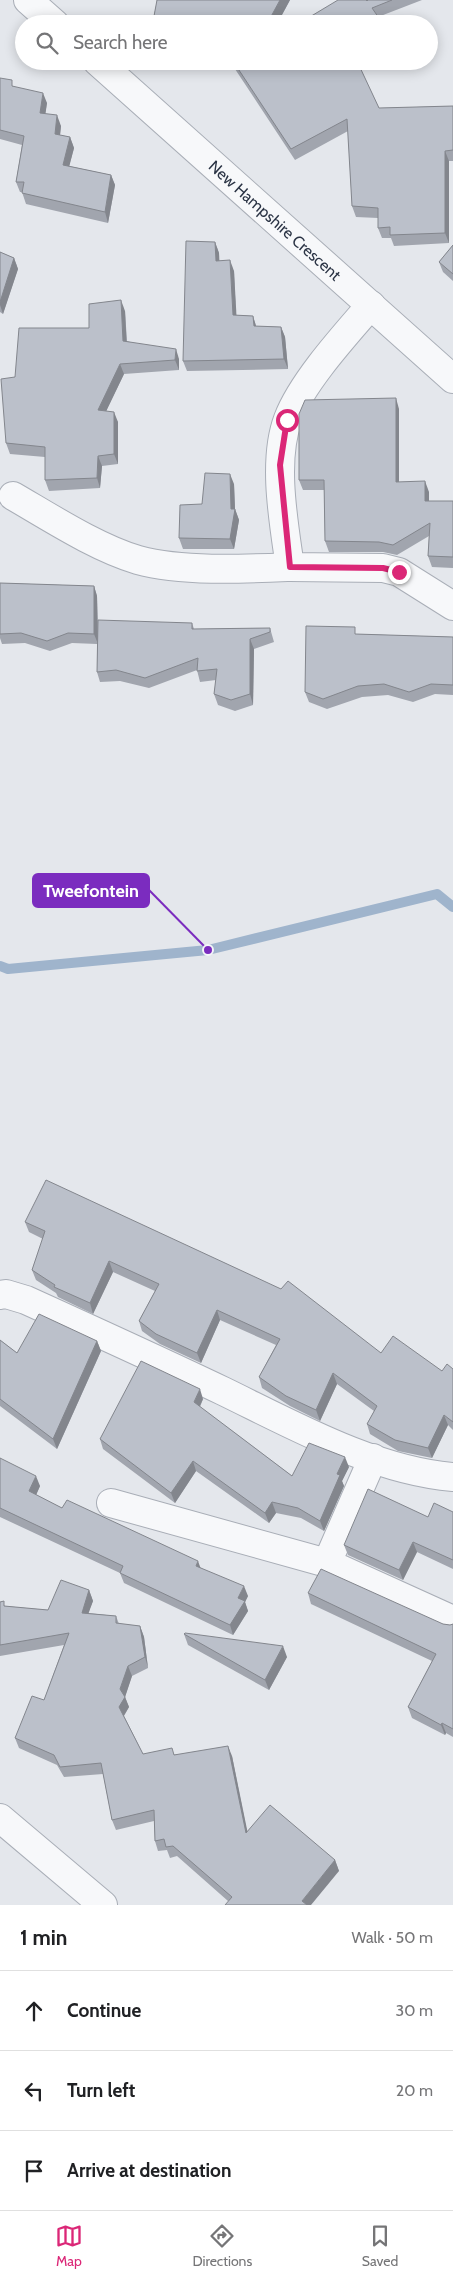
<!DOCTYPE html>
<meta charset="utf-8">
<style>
:root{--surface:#fff;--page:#f2f2f2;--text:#202124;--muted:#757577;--line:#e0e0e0;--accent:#db2777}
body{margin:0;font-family:Cabin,sans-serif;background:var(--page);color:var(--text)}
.stop{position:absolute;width:15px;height:15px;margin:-11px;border:4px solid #db2777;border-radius:50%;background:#fff}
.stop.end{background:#db2777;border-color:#fff;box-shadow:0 1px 5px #0008}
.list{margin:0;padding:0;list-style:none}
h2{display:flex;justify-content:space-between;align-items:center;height:65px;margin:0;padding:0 20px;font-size:21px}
h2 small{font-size:16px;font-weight:400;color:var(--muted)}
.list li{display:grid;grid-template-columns:32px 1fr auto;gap:15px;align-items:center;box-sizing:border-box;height:80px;padding:0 20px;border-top:1px solid var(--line)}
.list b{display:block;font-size:19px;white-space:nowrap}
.list em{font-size:16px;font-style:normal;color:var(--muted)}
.icon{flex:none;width:28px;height:28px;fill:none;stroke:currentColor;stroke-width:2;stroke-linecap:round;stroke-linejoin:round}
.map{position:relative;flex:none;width:453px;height:1905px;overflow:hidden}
.search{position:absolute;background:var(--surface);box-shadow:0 2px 12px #0003;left:15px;right:15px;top:15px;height:55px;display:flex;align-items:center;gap:12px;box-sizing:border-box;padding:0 18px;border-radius:28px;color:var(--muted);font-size:19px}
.sheet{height:305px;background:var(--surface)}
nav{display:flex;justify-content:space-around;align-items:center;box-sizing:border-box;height:70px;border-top:1px solid var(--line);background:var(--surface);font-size:14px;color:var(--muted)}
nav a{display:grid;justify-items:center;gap:2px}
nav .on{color:var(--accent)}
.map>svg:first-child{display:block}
</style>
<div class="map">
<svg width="453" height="1905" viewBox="0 0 453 1905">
<rect width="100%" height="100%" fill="#e4e7ec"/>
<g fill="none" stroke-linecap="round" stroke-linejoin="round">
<path stroke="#9fb4cc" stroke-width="10" d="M0,966L8,969L208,950L437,894L453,907"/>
<g stroke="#a9aeb7" stroke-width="30">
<g id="minor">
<path d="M28,0L55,24"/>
<path id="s1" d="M97,61L453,379"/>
<path d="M371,305C345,335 302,382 288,419C272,461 284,524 290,567L383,568L399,572L453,606"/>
<path d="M13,496C51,518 97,548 138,560C182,572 244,569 290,567"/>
<path d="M0,1295L6,1294L26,1300C92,1330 158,1360 223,1391C293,1425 375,1471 453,1477"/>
<path d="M373,1458L327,1563L453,1620"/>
<path d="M111,1503L327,1563"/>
<path d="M0,1818L103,1905"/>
</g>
</g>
<use href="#minor" stroke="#f7f8fa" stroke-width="28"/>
</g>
<g fill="#a1a5ae">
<path d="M156,0H290L277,24H157L154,16L157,0Z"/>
<path d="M368,0H422L378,17L367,1Z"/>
<path d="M204,61H372L360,69L379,108L453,106V161H449V243L394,246L391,238H382L378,228V218L356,217L352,206L348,131L295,160L235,69H223L205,65Z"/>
<path d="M0,78L14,87L47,103L45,114L61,126L60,135L70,137L74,148L69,166L111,175L115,185L108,223L26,204L22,192H20L16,182L22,145L0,139Z"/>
<path d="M215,242L219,253V261L234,271L236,315L253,316L256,326L281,327L285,337L288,369L187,371L183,361Z"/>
<path d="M453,245V281L443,272L439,262Z"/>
<path d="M0,252L14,258L18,269L3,314L0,312Z"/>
<path d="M125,311L127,341L179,359V370L124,374L106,411L118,422V464L102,466L100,488L49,491L45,480V457L10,454L6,443L15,377Z"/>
<path d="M399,409V482L429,492V501H453V568L432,567L428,556L429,536L397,555L383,552H329L325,541L324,490H303L299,480Z"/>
<path d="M234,484L235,509L239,520L234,549H183L179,538L202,504Z"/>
<path d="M0,583L94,586L97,596L98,632L192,623L194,629L270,628L274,642L254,649L253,705L235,711L218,705L214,694L216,680L200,682L197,670L149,688L120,681L100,682L97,672V644L72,643L50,651L25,643L2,644L0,638Z"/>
<path d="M357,634L453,637V695L435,694L413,702L388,695L362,697L327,709L309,702L305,692Z"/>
<path d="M25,1222L381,1353L442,1371L453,1369V1430L448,1425L432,1458L398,1451L370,1434L367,1424L374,1411L337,1384L320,1421L290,1406L262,1388L259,1377L276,1345L220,1320L201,1363L160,1344L142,1331L139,1321L155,1291L113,1272L93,1314L58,1297L56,1293L36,1280L32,1270L43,1239L29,1232Z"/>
<path d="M0,1340L17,1353L97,1341L101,1351L57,1449L0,1406Z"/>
<path d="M203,1399L200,1407L292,1476L349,1467L342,1481L344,1486L324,1531L301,1518L276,1513L269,1523L196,1471L175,1503L103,1449L100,1439Z"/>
<path d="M0,1458L40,1486L36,1495L62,1508L201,1568L248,1596L245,1602L248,1611L233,1635L124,1583L120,1573L0,1517Z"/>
<path d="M453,1512V1569L417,1552L403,1580L348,1555L344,1545L428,1517Z"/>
<path d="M89,1590L93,1601L88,1613L116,1616L119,1624L140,1626L144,1637L148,1668L132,1676L125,1697L129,1707L124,1716L143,1754L232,1756L247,1832L335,1860L339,1871L228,1901L177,1856L170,1858L167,1850L158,1851L155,1841L154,1821L116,1830L112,1820L103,1774L64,1777L57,1765L19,1748L15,1738L44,1700L64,1645L0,1656V1602L5,1606L48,1610Z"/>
<path d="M308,1593L443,1624L450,1625L453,1624V1737L446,1733L445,1735L412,1718L408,1707L432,1661L311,1604Z"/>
<path d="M184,1634L287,1657L269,1690L188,1645Z"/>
</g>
<g fill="#83868d">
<path d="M280,0H290L277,24H267Z"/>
<path d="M357,61H372L360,69Z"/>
<path d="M43,93L47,103L44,124L40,113Z"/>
<path d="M57,115L61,126L59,144L55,134Z"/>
<path d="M70,137L74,148L67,175L63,165Z"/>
<path d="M445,151L449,161V243L445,233Z"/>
<path d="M111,175L115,185L108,223L105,212Z"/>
<path d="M215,242L219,253L220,271L216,261Z"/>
<path d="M14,258L18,269L3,314L0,305V302Z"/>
<path d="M230,260L234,271L237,325L233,315Z"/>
<path d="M121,300L125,311L127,351L123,341Z"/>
<path d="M253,316L256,326H254Z"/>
<path d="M281,327L285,337L288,369L284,359Z"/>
<path d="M176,349L179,359V370L175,360Z"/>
<path d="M120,364L124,374L102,420L98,410Z"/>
<path d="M396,398L399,409V492L396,482Z"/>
<path d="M114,412L118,422V464L114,454Z"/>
<path d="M98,456L102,466L100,488L97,478Z"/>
<path d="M230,474L234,484L235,509L239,520L234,549L230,539L231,509Z"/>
<path d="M425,481L429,492V512L425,501Z"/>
<path d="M94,586L97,596L98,644L94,634Z"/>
<path d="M250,639L254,649L253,705L250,694Z"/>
<path d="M109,1261L113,1272L93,1314L90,1303Z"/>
<path d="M217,1310L220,1320L201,1363L197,1353Z"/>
<path d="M97,1341L101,1351L57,1449L53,1439Z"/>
<path d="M333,1373L337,1384L320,1421L316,1410Z"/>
<path d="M200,1389L203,1399L197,1412L194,1402Z"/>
<path d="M444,1415L448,1425L432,1458L428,1448Z"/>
<path d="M345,1457L349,1467L342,1481L344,1486L324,1531L320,1521L337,1474Z"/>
<path d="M193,1461L196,1471L175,1503L171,1493Z"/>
<path d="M36,1476L40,1486L33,1502L29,1491Z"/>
<path d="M272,1502L276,1513L269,1523L265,1513Z"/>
<path d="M413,1542L417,1552L403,1580L399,1570Z"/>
<path d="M198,1561L202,1572L196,1566Z"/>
<path d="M244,1586L248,1596L245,1602L248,1611L233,1635L230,1625L238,1598Z"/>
<path d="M89,1590L93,1601L85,1623L82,1613Z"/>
<path d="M140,1626L144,1637L148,1668L145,1657Z"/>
<path d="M283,1646L287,1657L269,1690L265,1680Z"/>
<path d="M128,1666L132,1676L125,1697L129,1707L123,1717L119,1707L120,1689Z"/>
<path d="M442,1723L446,1733L445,1735L441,1725Z"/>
<path d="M228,1746L232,1756L250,1844L246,1833Z"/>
<path d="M335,1860L339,1871L311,1905H303L302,1901Z"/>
</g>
<g fill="#bbc0ca" stroke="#83868d">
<path d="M157,0H280L267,24H189L154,16Z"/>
<path d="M338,0H366L367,1L368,0H392L372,8L383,24H298Z"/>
<path d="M233,61H357L379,108L453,106V150L445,151V233L390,235V227L378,228V208L352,206L347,119L291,149Z"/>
<path d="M0,78L12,80V86L43,93L40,113L57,115L55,134L70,137L63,165L111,175L105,212L22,193L24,182H16L24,136L0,130Z"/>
<path d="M186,241L215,242L216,261L230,260L233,315L253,316L254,326L281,327L284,359L183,361Z"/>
<path d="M453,245V274L439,262Z"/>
<path d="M0,252L14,258L0,302Z"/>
<path d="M121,300L123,341L176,349L175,360L120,364L98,410L114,412V454L98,456L97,478L45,480V447L6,443L1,379L15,377L19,328H89V304Z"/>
<path d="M396,398V482L425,481V501H453V557L428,556L430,523L393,545L379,542L325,541L324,480H299V414L305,400Z"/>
<path d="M205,473L230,474L231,509H235L230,539L179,538L180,505L202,504Z"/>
<path d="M0,583L94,586V634L68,633L47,641L21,633L0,634Z"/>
<path d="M98,620L192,623V629L270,628V632L250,639V694L231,700L214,694L217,669L197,671L198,658L145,678L116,670L97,672Z"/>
<path d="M306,626L355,627V634L453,637V685L431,684L409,692L384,684L358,686L323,699L305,692Z"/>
<path d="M46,1180L281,1289L288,1281L381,1353L393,1336L442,1371L447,1364L453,1369V1422L444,1415L428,1448L395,1440L367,1424L377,1406L333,1373L316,1410L286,1396L259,1377L280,1339L217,1310L197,1353L156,1334L139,1321L159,1284L109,1261L90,1303L54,1287L55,1285L32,1270L45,1231L25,1222Z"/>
<path d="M39,1314L97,1341L53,1439L0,1399V1340L17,1353Z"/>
<path d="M141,1361L200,1389L194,1402L292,1476L309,1443L345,1457L337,1474L340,1475L320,1521L298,1508L272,1502L265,1513L193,1461L171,1493L100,1439Z"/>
<path d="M0,1458L36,1476L29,1491L62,1508L67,1500L198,1561L196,1566L244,1586L238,1598L245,1601L230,1625L120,1573L123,1566L0,1508Z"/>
<path d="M368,1489L428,1517L434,1503L453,1512V1560L413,1542L399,1570L344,1545Z"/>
<path d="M321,1569L443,1624L450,1625L453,1624V1729L442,1723L441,1725L408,1707L436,1654L308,1593Z"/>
<path d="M61,1580L89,1590L82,1613L116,1616V1623L140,1626L145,1657L128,1666L120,1689L125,1697L119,1707L143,1754L172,1748L174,1755L228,1746L246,1833L270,1805L335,1860L302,1901L307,1905H225L232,1897L173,1846L166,1847L164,1839L155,1841L154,1810L112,1820L101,1763L60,1767L54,1755L15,1738L32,1696L44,1700L69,1633L0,1645V1602L4,1601V1606L48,1610Z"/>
<path d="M185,1633L283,1646L265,1680L184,1634Z"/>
</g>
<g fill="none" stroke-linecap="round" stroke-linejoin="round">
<path stroke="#db2777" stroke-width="6" d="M287,420L280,465L290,567L383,568L399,572"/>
</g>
<g text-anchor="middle" stroke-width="4.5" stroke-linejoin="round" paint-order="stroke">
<g font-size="16" fill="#2b3445" stroke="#f4f6f9">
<text dy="6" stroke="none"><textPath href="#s1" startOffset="239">New Hampshire Crescent</textPath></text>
</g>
</g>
<path fill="none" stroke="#7b2cbf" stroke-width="2" d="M208 950L149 890"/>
<circle fill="#7b2cbf" stroke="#f4f6f9" stroke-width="2" cx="208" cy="950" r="5"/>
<rect fill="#7b2cbf" stroke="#7b2cbf" stroke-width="2" x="33" y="874" width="116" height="33" rx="5"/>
<g font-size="18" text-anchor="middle" font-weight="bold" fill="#fff">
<text x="91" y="897">Tweefontein</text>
</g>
</svg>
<div class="stop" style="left:287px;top:420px"></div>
<div class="stop end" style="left:399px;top:572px"></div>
<div class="search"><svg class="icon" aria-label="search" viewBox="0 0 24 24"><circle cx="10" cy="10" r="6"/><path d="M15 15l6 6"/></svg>Search here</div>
</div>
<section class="sheet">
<h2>1 min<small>Walk · 50 m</small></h2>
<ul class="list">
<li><svg class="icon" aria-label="ahead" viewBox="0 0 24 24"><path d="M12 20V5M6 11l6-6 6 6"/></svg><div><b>Continue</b></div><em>30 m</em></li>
<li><svg class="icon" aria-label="left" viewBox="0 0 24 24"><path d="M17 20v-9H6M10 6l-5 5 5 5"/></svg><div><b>Turn left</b></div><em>20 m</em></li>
<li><svg class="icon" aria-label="arrive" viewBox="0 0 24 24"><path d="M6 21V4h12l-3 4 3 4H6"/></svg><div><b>Arrive at destination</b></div></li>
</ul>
</section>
<nav>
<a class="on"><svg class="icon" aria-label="map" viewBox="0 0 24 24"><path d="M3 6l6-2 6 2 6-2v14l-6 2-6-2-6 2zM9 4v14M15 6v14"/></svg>Map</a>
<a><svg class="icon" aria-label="directions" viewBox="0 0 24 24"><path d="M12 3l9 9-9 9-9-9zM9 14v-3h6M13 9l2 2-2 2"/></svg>Directions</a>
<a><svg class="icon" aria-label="saved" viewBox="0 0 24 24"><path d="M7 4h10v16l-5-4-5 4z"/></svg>Saved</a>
</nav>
